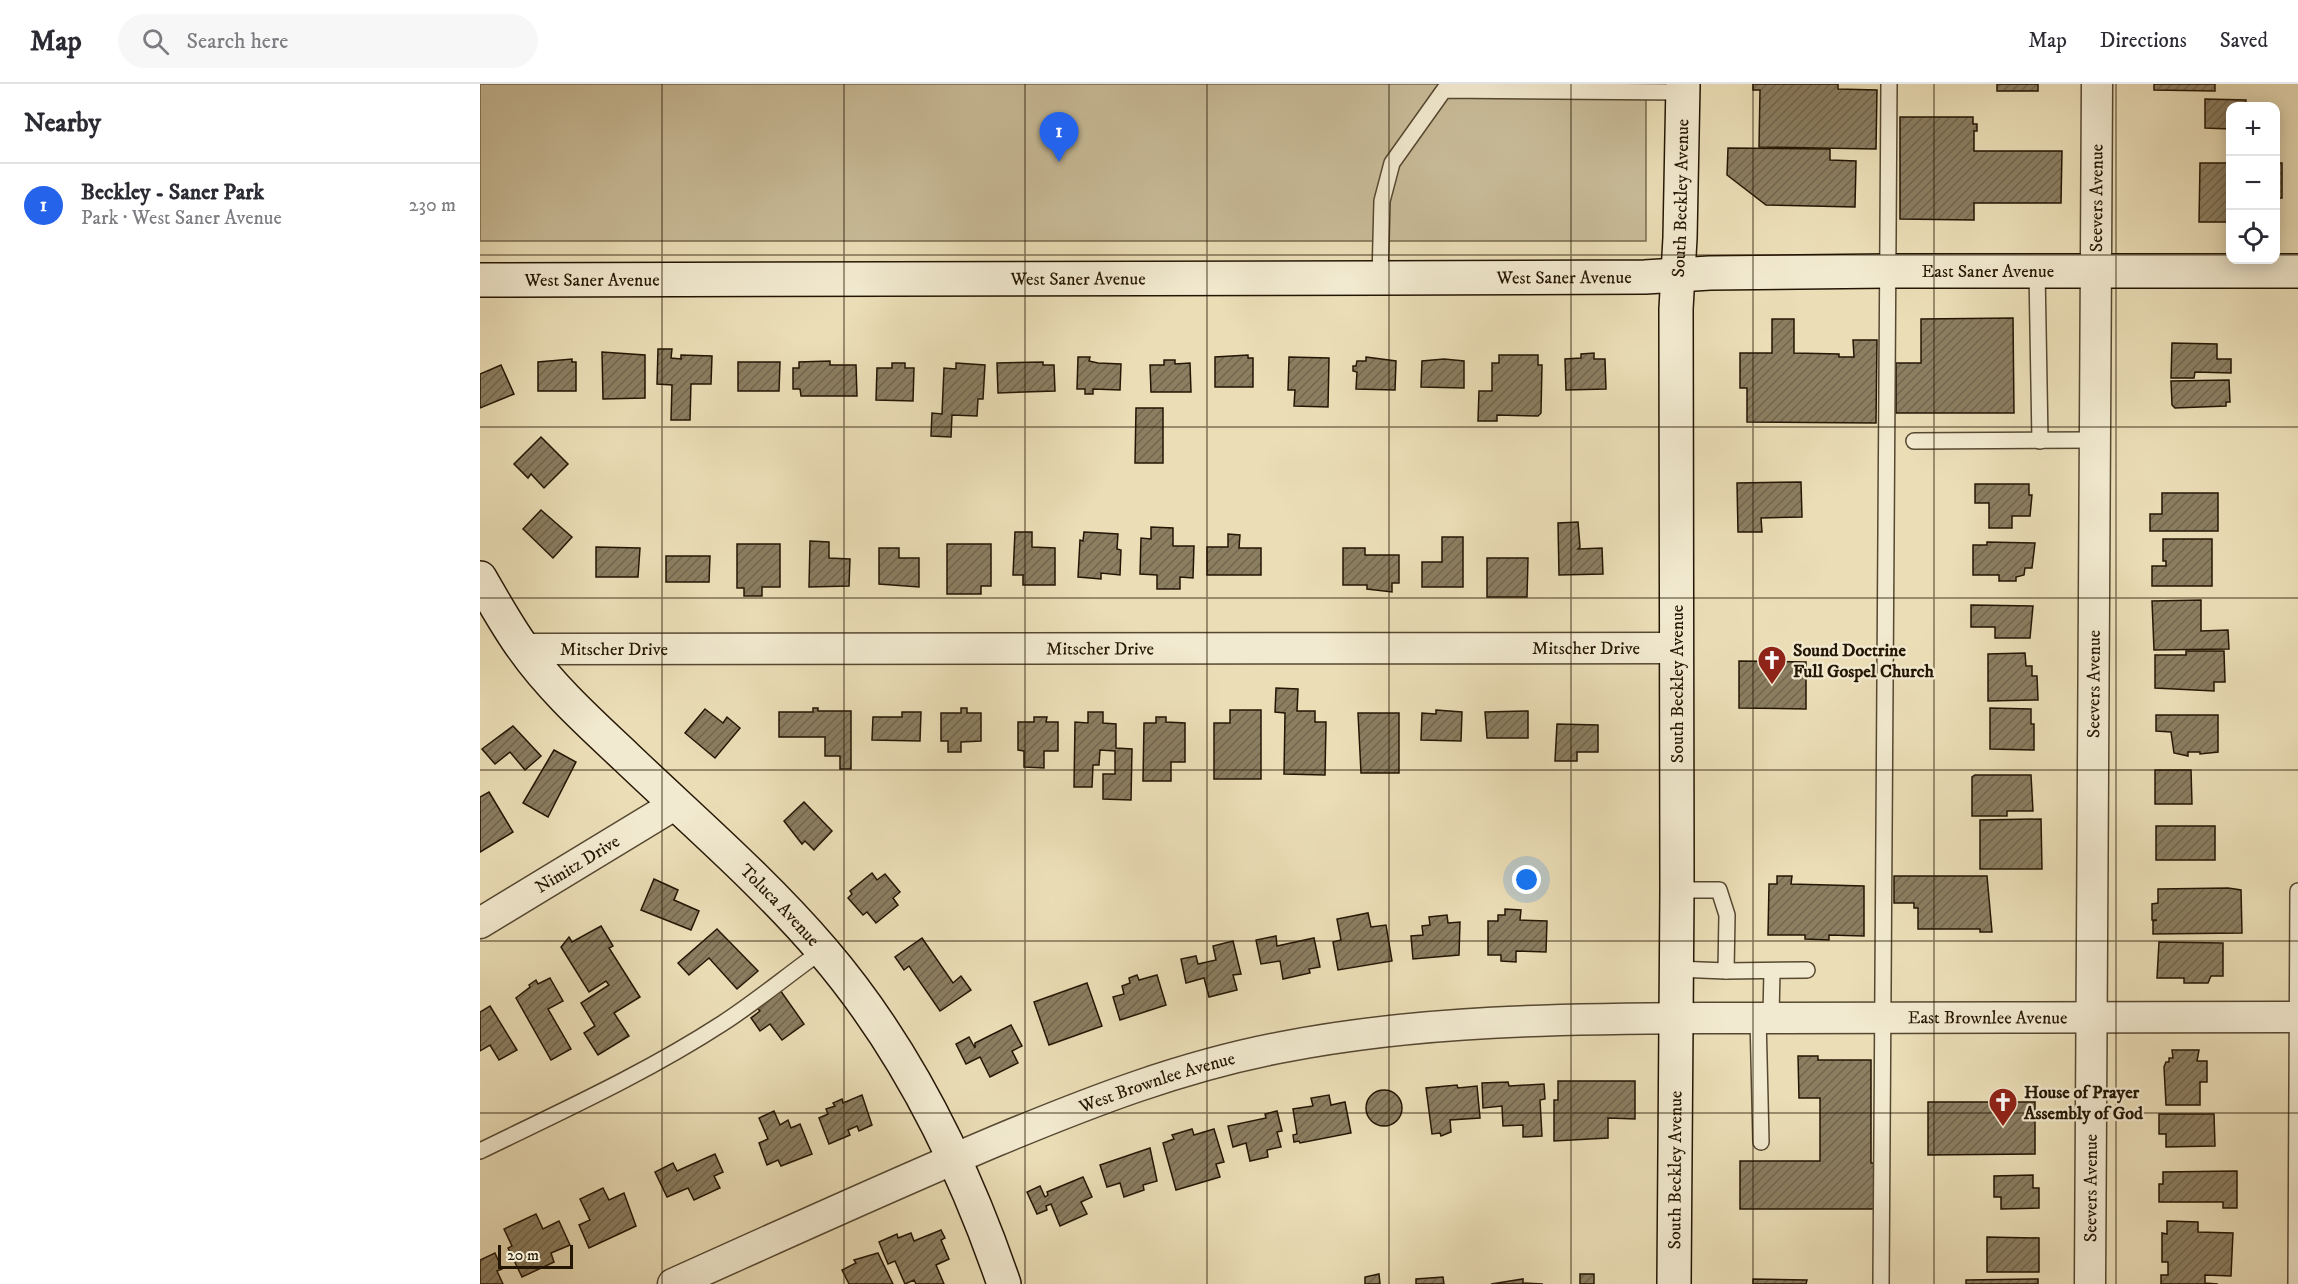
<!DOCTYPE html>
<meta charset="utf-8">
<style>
:root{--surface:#fff;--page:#f7f7f7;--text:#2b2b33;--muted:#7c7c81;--line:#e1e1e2;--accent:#2563eb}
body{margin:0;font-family:"IM FELL DW Pica",serif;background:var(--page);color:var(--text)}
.controls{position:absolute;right:18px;top:18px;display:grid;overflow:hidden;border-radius:12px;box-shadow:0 3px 15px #0003}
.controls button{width:54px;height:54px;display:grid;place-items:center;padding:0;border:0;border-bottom:2px solid var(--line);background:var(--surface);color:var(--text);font:30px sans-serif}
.scale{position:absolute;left:18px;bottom:15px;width:75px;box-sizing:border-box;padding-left:6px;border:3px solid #241604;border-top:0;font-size:16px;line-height:21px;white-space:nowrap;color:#241604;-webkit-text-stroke:4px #f2ead0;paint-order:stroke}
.you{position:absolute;left:1047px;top:796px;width:21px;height:21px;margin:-15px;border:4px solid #fff;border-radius:50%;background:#1a73e8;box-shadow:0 0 0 9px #1a73e833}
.badge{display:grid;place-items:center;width:39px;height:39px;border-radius:50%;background:var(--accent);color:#fff;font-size:20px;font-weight:700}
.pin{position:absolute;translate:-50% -50px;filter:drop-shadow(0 2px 3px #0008)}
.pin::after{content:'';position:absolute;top:32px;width:21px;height:18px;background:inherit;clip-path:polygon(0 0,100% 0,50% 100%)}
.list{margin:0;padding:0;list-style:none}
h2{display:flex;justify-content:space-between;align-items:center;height:78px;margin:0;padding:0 24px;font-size:26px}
h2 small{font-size:20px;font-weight:400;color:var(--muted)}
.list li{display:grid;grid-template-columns:39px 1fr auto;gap:18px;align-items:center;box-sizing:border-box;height:84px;padding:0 24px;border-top:2px solid var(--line)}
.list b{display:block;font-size:22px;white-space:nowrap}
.list p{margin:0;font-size:20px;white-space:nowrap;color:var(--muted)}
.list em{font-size:20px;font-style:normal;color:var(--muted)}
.icon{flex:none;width:33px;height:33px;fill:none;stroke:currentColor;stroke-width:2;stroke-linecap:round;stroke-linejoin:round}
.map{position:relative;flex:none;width:1818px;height:1200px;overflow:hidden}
header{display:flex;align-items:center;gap:36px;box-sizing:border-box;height:84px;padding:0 30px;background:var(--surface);border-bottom:2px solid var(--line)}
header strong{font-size:28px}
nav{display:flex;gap:33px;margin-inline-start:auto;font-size:21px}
.search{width:420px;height:54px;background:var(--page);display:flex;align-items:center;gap:15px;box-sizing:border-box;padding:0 21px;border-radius:33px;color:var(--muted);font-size:22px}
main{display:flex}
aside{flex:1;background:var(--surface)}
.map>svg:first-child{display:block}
</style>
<header>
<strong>Map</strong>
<div class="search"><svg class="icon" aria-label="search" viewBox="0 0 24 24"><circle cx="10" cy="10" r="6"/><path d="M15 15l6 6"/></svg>Search here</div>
<nav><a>Map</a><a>Directions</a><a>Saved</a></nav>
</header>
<main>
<aside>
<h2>Nearby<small></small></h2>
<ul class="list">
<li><span class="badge">1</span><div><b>Beckley - Saner Park</b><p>Park · West Saner Avenue</p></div><em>230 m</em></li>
</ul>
</aside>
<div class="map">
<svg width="1818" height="1200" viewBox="0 0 1818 1200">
<defs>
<pattern id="building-hatch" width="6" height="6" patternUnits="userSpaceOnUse" patternTransform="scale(1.5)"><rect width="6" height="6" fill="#8b7e61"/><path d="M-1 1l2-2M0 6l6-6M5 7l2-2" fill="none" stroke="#71664e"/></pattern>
</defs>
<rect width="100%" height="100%" fill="#ebdeb7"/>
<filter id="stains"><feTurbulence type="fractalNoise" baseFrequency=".00333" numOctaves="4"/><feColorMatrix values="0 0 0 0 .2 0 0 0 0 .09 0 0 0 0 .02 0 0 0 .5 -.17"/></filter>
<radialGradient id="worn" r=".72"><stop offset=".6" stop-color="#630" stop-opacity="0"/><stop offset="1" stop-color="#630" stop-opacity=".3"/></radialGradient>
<rect fill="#c9bc99" stroke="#76694e" stroke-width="1.5" x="0" y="0" width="1166" height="157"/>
<g fill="url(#building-hatch)" stroke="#241604" stroke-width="1.5">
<path d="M1273,0H1358V5L1397,6L1396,65L1279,63L1280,6H1273Z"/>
<rect x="1517" y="0" width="41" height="7"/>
<path d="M1674,0H1735V7L1674,6Z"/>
<path d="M1725,15L1766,16L1765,22H1750V45L1725,44Z"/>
<path d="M1420,33H1493V40H1497V47H1494V67H1582L1581,119H1494V136L1420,135Z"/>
<path d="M1248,64L1350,65V76L1376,77L1375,123L1286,121L1247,91Z"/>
<path d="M1720,79H1750V138H1719Z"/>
<rect x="1796" y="79" width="6" height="35"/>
<path d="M1533,234L1534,329H1416V279H1441V235Z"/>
<path d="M1292,235H1314V269L1359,270V273H1374L1373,256H1397L1396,339L1267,338V304H1260V269H1292Z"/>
<path d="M1692,259L1737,260V275H1751V289L1715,288L1714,294H1691Z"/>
<path d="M178,265H192L191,274L201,275V271L232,272L231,300H211L210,336H191L192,301L177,300Z"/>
<path d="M122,268L165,271V314L123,315Z"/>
<path d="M1114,269V275H1125L1126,305L1086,306L1085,275L1101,274V270Z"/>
<path d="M768,271V274H773V303H735V273Z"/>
<path d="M1019,271H1058V281H1062L1061,329L1058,332L1017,331V337H998L999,307H1012V279H1019Z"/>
<path d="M598,273H610L609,277L618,279L641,280L640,306L613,305V310H605V305H597Z"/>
<path d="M809,273L849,274L848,323L814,322L815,306H808Z"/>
<path d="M886,273L916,277L915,306L876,305L877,288L873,287V282H876L877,277H886Z"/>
<path d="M92,275V278H96V307H58V278Z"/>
<path d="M964,275L984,277V304L941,303L942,277Z"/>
<path d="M684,276H695V280L710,279L711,308H671L670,281H684Z"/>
<path d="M350,277V281H376L377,312H321L320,305H313V284H319V278Z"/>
<path d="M258,278H300L299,307H258Z"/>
<path d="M563,278V281H574L575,307L518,309L517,279Z"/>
<path d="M412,279H425V284H434L433,317L396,316L397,284H412Z"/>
<path d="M476,279L505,281L503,315H498L497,332L472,331L471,353L451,352L452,329L462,330L464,284L476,285Z"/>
<path d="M21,281L34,310L0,324V290Z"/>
<path d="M1749,296L1750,318H1746V322L1695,324L1692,321L1691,297Z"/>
<path d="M656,324H683V379H655Z"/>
<path d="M61,353L88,380L64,404L51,390L48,394L34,380Z"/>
<path d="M1321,398L1322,433L1281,434L1282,448H1258L1257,399Z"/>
<path d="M1495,400H1549V411H1552L1550,432H1532V444H1509V419H1495Z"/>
<path d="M1682,409H1738V447H1670V430H1682Z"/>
<path d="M61,426L92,453L73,474L43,445Z"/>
<path d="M1098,438L1100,463L1098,465L1122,464L1123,490L1079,491L1078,439Z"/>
<path d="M671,443L693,444V462H714L713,494L700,493V505H677V491L660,490L661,454L671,455Z"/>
<path d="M535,448H552V463L575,464V501H543V491H533Z"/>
<path d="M604,448L638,450L637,465L641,466L640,491L621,489V495L598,493L600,456L603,457Z"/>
<path d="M748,450L760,451L759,464H781V491H727V463H748Z"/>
<path d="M962,453H983V503H942V478H962Z"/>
<path d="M1683,455H1732V502H1672V482H1686V477H1683Z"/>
<path d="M330,457L349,458V474L370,475L369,502L329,503Z"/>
<path d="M1507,458L1555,459L1552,484H1545L1544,491L1536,493V497H1519V491H1493V461H1507Z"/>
<path d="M257,460H300V503H282V512H264V504H257Z"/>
<path d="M467,460H511V502H501V510H467Z"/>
<path d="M116,463L160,464L158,493H116Z"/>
<path d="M399,464H419V474H439V503L399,500Z"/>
<path d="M863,464H885V471H919V499H912V508L887,505V501H863Z"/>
<path d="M186,472H230L229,498H186Z"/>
<path d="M1007,474H1048L1047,513H1007Z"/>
<path d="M1721,516V547L1748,546L1749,565L1674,566L1672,517Z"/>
<path d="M1491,521L1553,522L1550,554H1515V543H1491Z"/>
<path d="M1706,567H1744L1745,598H1734V607L1675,604V571H1706Z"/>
<path d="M1545,569L1546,582H1552V592H1557L1558,616L1508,617V570Z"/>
<path d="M1259,577L1326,578V625L1259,624Z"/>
<path d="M796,604L818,605L817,627H835V638H846L845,691L804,690L805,629L795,628Z"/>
<path d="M333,624H338V627H371V685H360V672H345V653H299V628H333Z"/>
<path d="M481,624H487V629H501V657L481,658V668H468V657H461V629H481Z"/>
<path d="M1510,624L1551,625V640H1554V666L1510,665Z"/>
<path d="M225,625L243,639L247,633L260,644L235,674L205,649Z"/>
<path d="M750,626H781V695H734V639H750Z"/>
<path d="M956,626L982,628L981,657L941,656L942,629L956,630Z"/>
<path d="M1048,627V654H1007L1005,628Z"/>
<path d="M422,628H441L440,657L392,656L393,633H422Z"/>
<path d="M608,628H623V639L636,640V664L652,665L651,716L623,715V690H635V667L620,666L619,681H613L612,703H594L595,638L608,639Z"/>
<path d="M878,629H919V689H881Z"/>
<path d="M1676,631H1738V668L1720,670V668H1708V672L1694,669L1691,648L1676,647Z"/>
<path d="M554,633H567L566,638H578V667H564V684L544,683V667L538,666V638H554Z"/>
<path d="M676,633H686V638L705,639V678H691V697H663L664,639H676Z"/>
<path d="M1077,640L1118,641V668H1097V677H1075Z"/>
<path d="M33,642L61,672L45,686L30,668L15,680L2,665Z"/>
<path d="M74,666L96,678L68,733L43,719Z"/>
<path d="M1675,686H1711L1712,720H1675Z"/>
<path d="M1495,691H1551L1553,727H1527V732H1492V693Z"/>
<path d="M9,708L33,748L0,768V713Z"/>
<path d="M324,718L352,747L334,766L325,757L322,760L304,737Z"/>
<path d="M1561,735L1562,785H1500V736Z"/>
<rect x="1676" y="742" width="59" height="34"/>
<path d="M392,789L397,796L405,790L420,808L413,814L418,821L396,839L387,828L383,831L368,814L372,810L370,807Z"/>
<path d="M1297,792H1312L1311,800L1384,802V852L1349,851V856L1325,855V851H1288L1289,800H1297Z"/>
<path d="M1414,792H1507L1512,848H1500V845H1438V824H1434V819H1414Z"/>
<path d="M174,795L198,806L194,816L219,827L211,846L161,826Z"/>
<path d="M1748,804L1761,806L1762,849L1673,850V837L1677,836H1672V820L1678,819V805Z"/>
<path d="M1025,825L1041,826L1040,836L1067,837L1066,868L1036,867V878L1021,877V871H1008V837H1018V831H1025Z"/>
<path d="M888,829L891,843L906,841L912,877L858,886L853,858L861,856L857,835Z"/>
<path d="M967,831L968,839L980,838L979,871L933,875L931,852L943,851L942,842L950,841L949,833Z"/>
<path d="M121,842L133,862L129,864L160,913L134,929L149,952L118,971L104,949L115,942L101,919L129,901L126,897L109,908L81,863L89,853L92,858Z"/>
<path d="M237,845L278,887L257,905L229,874L209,891L198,879Z"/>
<path d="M796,852L797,862L834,854L840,883L829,885L830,889L803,895L800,877L781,880L776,856Z"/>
<path d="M442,854L473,899L481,892L491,906L460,927L429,882L424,886L415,873Z"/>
<path d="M753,857L761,890L753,891L757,906L729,913L724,894L706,899L701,875L716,872L718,880L736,876L733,862Z"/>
<path d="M1679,858L1743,859V892H1731L1728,899H1704V894H1677Z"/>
<path d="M657,891L659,896L677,891L686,921L640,936L633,913L644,910L642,902L650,899L649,894Z"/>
<path d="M70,894L83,917L68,925L91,965L71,976L36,914L50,903L49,901L56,896L58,900Z"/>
<path d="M607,899L622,942L569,961L554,918Z"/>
<path d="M300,906L324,940L302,956L290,940L280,947L271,934L280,927L276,923Z"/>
<path d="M10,922L37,966L19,976L10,961L0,967V928Z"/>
<path d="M531,941L542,962L532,967L538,979L510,993L500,973L486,980L476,960L489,953L495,964V959Z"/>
<path d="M1692,966H1719L1717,977H1727V998H1720V1021H1686L1684,983L1686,978H1689V974H1693Z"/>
<path d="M1318,972H1338V976H1391V1079H1396V1125H1260V1077H1340V1014H1319Z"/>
<path d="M1078,997H1155V1035L1128,1034V1054L1074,1057V1016H1078Z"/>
<path d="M1028,998L1029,1002L1064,1000L1065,1015L1060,1016L1062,1052L1043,1053V1041L1023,1042L1022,1022L1003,1024L1002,999Z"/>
<path d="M977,1001L978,1004L997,1002L1000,1034L970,1036L971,1048L961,1052L960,1049L952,1050L946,1004Z"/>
<circle cx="904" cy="1024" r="18"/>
<path d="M382,1011L392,1041L379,1047L377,1042L368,1046L370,1051L349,1060L339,1034L348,1030L346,1025L355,1022L353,1019L362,1015L363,1019Z"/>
<path d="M849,1011L851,1021L865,1018L871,1049L820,1059L819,1057L814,1058L813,1051L817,1050L813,1025L833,1022L831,1014Z"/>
<path d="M1448,1018H1555V1070L1448,1071Z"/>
<path d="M294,1027L300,1041L308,1036L311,1044L320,1040L332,1070L301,1082L298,1076L287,1081L279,1059L288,1055L279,1034Z"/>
<path d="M797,1027L802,1047L797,1048L801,1063L787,1066L788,1073L770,1077L766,1059L753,1063L748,1042L786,1034L785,1030Z"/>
<path d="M1679,1030H1734L1735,1062L1686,1063V1050H1679Z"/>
<path d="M712,1045L714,1051L734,1045L744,1078L736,1080L740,1093L696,1106L683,1059L694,1055L692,1051Z"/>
<path d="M670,1064L677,1097L663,1101L664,1106L644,1113L640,1099L627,1103L620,1081Z"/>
<path d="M235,1070L243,1088L234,1092L240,1104L214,1116L208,1104L187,1113L175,1088L193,1079L197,1087Z"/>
<path d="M1757,1087V1124H1743V1118H1679V1100H1683V1088Z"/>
<path d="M1553,1091V1104H1559V1124L1521,1125V1113H1514V1092Z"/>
<path d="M603,1093L612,1113L601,1118L607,1130L580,1142L571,1120L566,1122L567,1126L557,1130L547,1108L560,1102L565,1113L568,1111L567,1108Z"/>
<path d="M123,1104L129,1116L144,1109L156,1142L109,1164L99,1141L110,1136L100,1115Z"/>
<path d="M56,1130L63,1145L79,1137L90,1161L71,1169L74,1178L42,1193L28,1164L32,1162L24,1145Z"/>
<path d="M1687,1137L1718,1138V1148L1753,1149L1751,1192L1725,1191V1199L1738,1200H1681V1191H1688V1178H1682V1149L1687,1150Z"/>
<path d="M461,1146L465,1154L461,1156L469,1175L456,1181L464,1200H436L434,1196L425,1200L415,1177L408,1180L399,1158L417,1150L418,1154L431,1149L434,1157Z"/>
<path d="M1507,1153L1559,1154V1188H1507Z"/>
<path d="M15,1169L22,1185L17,1187L23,1200H0V1176Z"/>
<path d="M398,1169L413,1200H369L362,1186L376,1179L374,1176Z"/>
<path d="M899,1190L900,1200H885V1193Z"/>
<rect x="1100" y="1190" width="14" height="10"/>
<path d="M963,1193L964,1200H936V1195Z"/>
<path d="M1043,1195V1199L1063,1200H1011Z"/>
<path d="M1273,1195L1327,1196L1326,1200H1273Z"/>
<path d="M1558,1195V1200H1486V1196Z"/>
</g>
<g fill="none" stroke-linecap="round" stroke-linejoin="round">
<g stroke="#564831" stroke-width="18">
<g id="lane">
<path d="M1557,187L1560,357"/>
<path d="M900,194L902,117L912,79L964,6L1203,8"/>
<path d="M1434,357L1614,356"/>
<path d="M1196,885L1246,887L1247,831L1239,806H1197"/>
<path d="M1246,887L1327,886"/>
<path d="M1291,931L1292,887"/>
<path d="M1278,933L1281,1058"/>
<path d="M0,1067C82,1027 166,989 243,939C277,917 309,890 343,866"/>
<path d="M1401,1200L1409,0"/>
<path d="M1816,1200L1818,807"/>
</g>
</g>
<g stroke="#564831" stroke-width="33">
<g id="street">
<path id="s1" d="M44,565L1197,564"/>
<path id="s2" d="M0,839L196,720"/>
<path id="s3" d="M193,1200C300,1152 407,1103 516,1057C610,1018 702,982 803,963C947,935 1092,935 1238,934C1431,932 1625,935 1818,933"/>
<path id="s4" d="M1610,1200L1617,0"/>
</g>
</g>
<g stroke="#241604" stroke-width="36">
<g id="secondary">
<path id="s5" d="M0,196L900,194L1165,193L1230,189L1407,187H1818"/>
<path id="s6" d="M0,494C14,518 27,542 43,564C71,604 110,639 146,673C212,736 283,797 343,867C426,964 483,1080 524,1200"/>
<path id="s7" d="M1194,1200L1197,806L1196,225L1200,154L1203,0"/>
</g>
</g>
<use href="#lane" stroke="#f2ead0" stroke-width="15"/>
<use href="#street" stroke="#f2ead0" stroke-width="30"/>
<use href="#secondary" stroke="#f2ead0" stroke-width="33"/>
</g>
<path fill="none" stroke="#241604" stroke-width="1.5" stroke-opacity="0.55" d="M182,0V1200M364,0V1200M545,0V1200M727,0V1200M909,0V1200M1091,0V1200M1273,0V1200M1454,0V1200M1636,0V1200M0,171H1750M1796,171H1818M0,343H1818M0,514H1818M0,686H1818M0,857H1818M0,1029H1818"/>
<defs>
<g id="church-pin" transform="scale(1.5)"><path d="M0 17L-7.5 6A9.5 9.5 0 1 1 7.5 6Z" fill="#8f2418" stroke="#f2ead0"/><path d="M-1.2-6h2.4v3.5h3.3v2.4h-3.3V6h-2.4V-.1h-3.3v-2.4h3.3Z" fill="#fff"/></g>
</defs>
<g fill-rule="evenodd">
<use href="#church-pin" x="1292" y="576"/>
<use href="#church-pin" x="1523" y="1018"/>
</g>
<g text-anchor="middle" stroke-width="4.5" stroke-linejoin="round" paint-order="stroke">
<g font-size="18" fill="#241604" stroke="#f2ead0">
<text dy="6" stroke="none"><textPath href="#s7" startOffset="1086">South Beckley Avenue</textPath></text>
<text dy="6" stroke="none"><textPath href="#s4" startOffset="1086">Seevers Avenue</textPath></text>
<text dy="6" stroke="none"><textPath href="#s5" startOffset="1508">East Saner Avenue</textPath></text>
<text dy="6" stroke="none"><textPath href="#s5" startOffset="1084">West Saner Avenue</textPath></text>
<text dy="6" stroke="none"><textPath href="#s5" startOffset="112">West Saner Avenue</textPath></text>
<text dy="6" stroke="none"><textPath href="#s5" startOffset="598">West Saner Avenue</textPath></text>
<text dy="6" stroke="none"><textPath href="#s1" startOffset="1062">Mitscher Drive</textPath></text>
<text dy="6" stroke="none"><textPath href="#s1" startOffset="90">Mitscher Drive</textPath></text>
<text dy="6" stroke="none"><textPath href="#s1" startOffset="576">Mitscher Drive</textPath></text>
<text transform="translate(1197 600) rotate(-90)" y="6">South Beckley Avenue</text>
<text dy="6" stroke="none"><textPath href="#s4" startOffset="600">Seevers Avenue</textPath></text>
<text dy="6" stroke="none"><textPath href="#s2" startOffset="114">Nimitz Drive</textPath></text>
<text dy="6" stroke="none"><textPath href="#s6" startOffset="446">Toluca Avenue</textPath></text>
<text dy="6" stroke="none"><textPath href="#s3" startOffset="1362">East Brownlee Avenue</textPath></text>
<text dy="6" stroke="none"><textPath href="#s3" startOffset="525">West Brownlee Avenue</textPath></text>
<text dy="6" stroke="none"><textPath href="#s7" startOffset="114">South Beckley Avenue</textPath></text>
<text dy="6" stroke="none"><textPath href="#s4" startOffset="96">Seevers Avenue</textPath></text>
</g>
<g font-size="18" font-weight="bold" fill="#241604" stroke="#f2ead0" text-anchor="start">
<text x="1313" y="572">Sound Doctrine<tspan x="1313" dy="21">Full Gospel Church</tspan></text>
<text x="1544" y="1014">House of Prayer<tspan x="1544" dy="21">Assembly of God</tspan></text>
</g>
</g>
<rect width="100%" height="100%" filter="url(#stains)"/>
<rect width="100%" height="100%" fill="url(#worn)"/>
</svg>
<div class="controls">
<button>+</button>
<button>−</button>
<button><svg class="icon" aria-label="locate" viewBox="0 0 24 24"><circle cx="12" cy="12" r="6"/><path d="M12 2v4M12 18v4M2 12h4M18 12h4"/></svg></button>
</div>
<div class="scale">20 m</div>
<div class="you"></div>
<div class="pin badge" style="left:579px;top:78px">1</div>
</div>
</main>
